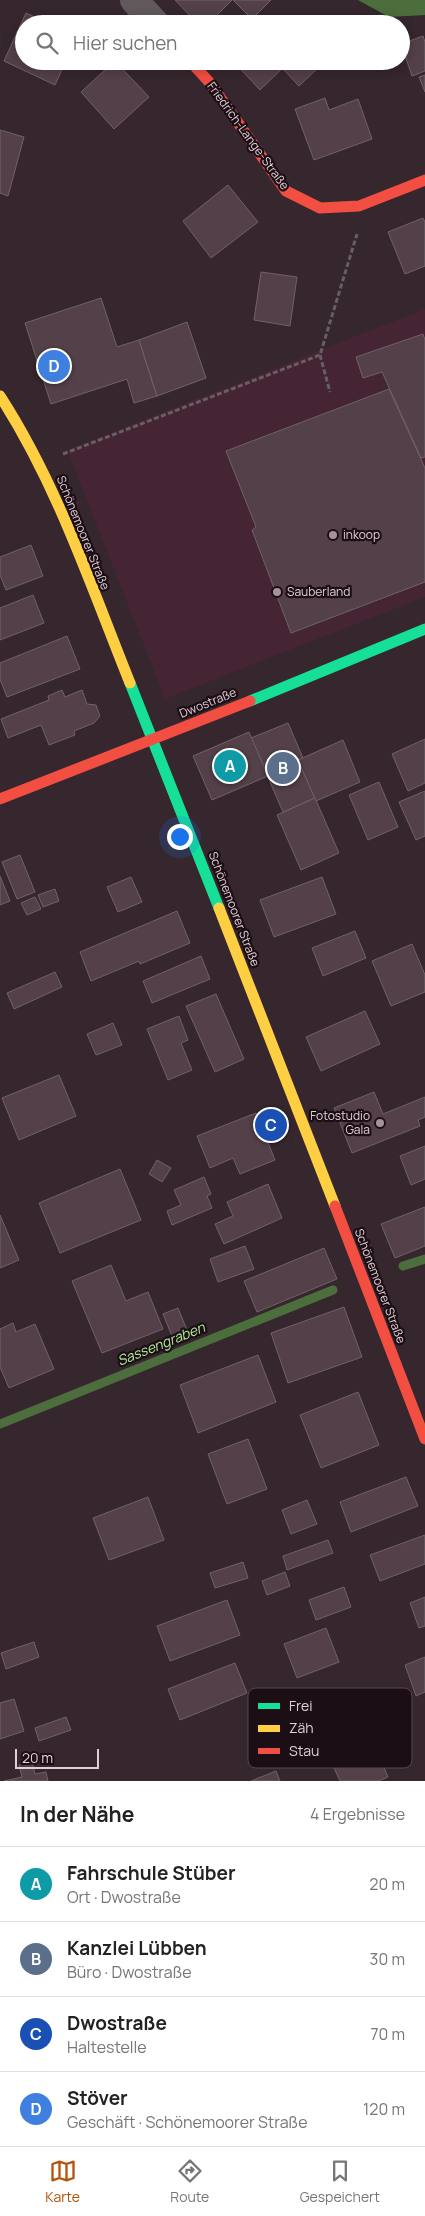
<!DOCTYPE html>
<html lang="de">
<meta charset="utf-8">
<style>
:root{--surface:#fff;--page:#f2f2f2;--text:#222;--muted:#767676;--line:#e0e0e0;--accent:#b45309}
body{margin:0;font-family:Manrope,sans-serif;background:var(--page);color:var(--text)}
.scale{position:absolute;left:15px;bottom:12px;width:84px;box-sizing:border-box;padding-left:5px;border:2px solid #e1ced6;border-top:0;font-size:14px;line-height:18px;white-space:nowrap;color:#e1ced6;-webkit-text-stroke:4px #1b0e14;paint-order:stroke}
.you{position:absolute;left:179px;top:836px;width:18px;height:18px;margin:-12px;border:4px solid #fff;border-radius:50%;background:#1a73e8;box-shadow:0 0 0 8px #1a73e833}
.badge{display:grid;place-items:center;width:32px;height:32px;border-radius:50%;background:var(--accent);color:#fff;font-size:16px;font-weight:700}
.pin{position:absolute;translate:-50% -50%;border:2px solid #fff;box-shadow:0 1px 5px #0006}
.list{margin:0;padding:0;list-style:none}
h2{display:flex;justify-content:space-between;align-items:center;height:65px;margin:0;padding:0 20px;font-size:21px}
h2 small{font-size:16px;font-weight:400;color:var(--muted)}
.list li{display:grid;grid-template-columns:32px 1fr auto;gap:15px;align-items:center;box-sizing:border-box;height:75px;padding:0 20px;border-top:1px solid var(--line)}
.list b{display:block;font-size:19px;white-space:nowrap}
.list p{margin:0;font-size:16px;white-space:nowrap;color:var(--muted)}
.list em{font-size:16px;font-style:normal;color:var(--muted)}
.icon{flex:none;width:28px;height:28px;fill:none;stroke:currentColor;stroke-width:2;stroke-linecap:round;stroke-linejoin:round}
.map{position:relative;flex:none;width:425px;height:1781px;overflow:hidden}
.search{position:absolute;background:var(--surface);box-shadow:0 2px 12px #0003;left:15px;right:15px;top:15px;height:55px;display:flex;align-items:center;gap:12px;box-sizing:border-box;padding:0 18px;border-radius:28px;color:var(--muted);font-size:19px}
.sheet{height:365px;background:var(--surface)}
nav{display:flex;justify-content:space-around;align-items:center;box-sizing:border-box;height:70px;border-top:1px solid var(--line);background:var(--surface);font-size:14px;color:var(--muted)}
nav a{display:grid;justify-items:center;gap:2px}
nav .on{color:var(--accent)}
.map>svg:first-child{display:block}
</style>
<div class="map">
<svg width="425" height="1781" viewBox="0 0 425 1781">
<rect width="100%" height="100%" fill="#36262e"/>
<path fill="#452434" d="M425,309V597L165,699L67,450Z"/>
<path fill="#4c6e3c" d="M358,0H425V15L389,17Z"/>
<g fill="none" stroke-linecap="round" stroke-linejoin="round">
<g stroke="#4c6e3c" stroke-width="9">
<path d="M403,1266L425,1259"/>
<path d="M0,1424L333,1290"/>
</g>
</g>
<g fill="#534049" stroke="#706268">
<path d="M175,0H232L208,24H198Z"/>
<path d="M233,0H271L252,19Z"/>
<path d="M26,13L50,24H24V61H66L55,85L4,61Z"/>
<path d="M423,36L425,42V71L412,76L401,44Z"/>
<path d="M115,61L149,97L114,129L81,92Z"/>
<path d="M233,61H290L260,90Z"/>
<path d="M290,61H323L324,62L299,86L282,68Z"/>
<path d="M425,75V92L419,77Z"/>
<path d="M325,98L329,110L358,99L372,139L314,160L295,109Z"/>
<path d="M0,130L24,137L8,196L0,193Z"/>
<path d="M228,185L258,222L211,258L183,221Z"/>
<path d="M423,218L425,222V266L405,274L388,232Z"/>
<path d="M261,272L297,277L290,326L254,320Z"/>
<path d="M101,298L117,347L139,340L157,396L134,403L127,379L51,404L25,323Z"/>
<path d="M187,322L206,378L157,396L139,340Z"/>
<path d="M423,334L425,340V457L421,458L382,372L363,378L356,357Z"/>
<path d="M389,389L425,468V582L291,633L252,530L256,527L226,451Z"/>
<path d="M31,545L43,576L6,590L0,575V557Z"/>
<path d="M33,595L44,623L0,640V608Z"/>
<path d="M67,636L80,669L7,697L0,679V663Z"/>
<path d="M62,690L65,697L82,690L87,704L96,705L100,716L94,723L74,731L75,735L49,745L41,725L8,738L1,719L49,700L48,696Z"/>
<path d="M288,723L303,758L298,760L315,798L283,812L251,738Z"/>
<path d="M249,732L268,776L212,800L193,756Z"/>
<path d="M425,739V783L408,791L392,754Z"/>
<path d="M343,740L360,782L316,801L298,760Z"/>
<path d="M379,782L398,827L368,840L349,795Z"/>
<path d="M425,791V836L416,840L399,802Z"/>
<path d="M315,798L339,853L301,870L277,815Z"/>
<path d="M20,855L35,892L17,899L2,862Z"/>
<path d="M0,876L10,901L0,905Z"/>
<path d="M131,877L142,902L118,912L107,887Z"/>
<path d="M322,877L336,914L274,937L260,900Z"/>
<path d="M55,889L59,901L43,907L38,895Z"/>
<path d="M35,897L41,909L27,915L21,903Z"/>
<path d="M177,911L190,943L140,964L139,961L91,981L80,952Z"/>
<path d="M355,931L366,958L323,976L312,948Z"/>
<path d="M412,944L425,975V992L391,1006L372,961Z"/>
<path d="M201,956L210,979L152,1003L143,981Z"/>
<path d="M55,972L62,987L14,1009L7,993Z"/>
<path d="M216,994L244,1059L215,1072L186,1006Z"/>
<path d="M365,1011L380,1044L321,1071L306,1037Z"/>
<path d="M179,1016L188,1040L181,1043L192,1070L168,1080L147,1029Z"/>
<path d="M113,1023L122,1045L96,1055L87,1034Z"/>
<path d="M59,1075L76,1116L19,1140L2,1098Z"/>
<path d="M374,1092L383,1114L425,1097V1117L418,1120L420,1126L352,1153L334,1108Z"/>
<path d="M256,1113L275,1160L240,1174L233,1158L210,1168L197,1136Z"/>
<path d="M425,1146V1179L411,1185L400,1156Z"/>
<path d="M157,1160L171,1168L162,1182L149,1174Z"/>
<path d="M120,1169L141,1220L60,1253L39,1203Z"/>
<path d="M204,1177L211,1194L207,1196L212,1208L172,1225L167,1211L181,1205L174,1190Z"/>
<path d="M268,1184L282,1218L224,1244L215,1224L233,1216L227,1202Z"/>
<path d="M425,1207V1246L395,1258L381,1224Z"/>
<path d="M0,1215L19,1260L0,1268Z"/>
<path d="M245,1246L254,1269L218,1282L210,1259Z"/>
<path d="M324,1248L337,1279L257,1312L244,1281Z"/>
<path d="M111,1265L126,1301L148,1292L163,1329L102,1353L72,1281Z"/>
<path d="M344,1307L362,1357L288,1383L271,1333Z"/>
<path d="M178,1308L187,1330L172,1336L163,1314Z"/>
<path d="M13,1323L16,1332L35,1324L54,1369L9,1388L0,1367V1329Z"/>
<path d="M258,1355L276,1402L198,1433L180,1385Z"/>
<path d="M358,1392L379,1445L321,1468L300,1415Z"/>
<path d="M248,1439L267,1489L227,1504L208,1454Z"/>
<path d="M406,1477L418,1506L351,1532L340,1502Z"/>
<path d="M148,1497L164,1540L109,1560L93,1518Z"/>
<path d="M307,1500L317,1524L291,1534L282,1510Z"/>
<path d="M425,1535V1564L380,1581L370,1555Z"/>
<path d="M328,1540L333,1553L287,1570L283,1556Z"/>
<path d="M243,1562L248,1578L215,1588L210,1573Z"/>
<path d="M285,1572L290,1586L267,1595L262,1581Z"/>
<path d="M344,1587L351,1607L316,1620L309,1600Z"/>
<path d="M425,1597V1626L419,1628L410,1603Z"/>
<path d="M227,1600L240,1635L170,1661L157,1626Z"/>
<path d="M326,1628L339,1662L297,1678L284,1644Z"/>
<path d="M34,1642L39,1657L6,1669L1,1653Z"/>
<path d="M425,1657V1692L416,1696L405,1665Z"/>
<path d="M235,1663L247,1693L180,1720L168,1689Z"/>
<path d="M14,1699L24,1731L0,1739V1703Z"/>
<path d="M66,1717L71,1730L39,1741L35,1728Z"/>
<path d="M374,1743L388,1777L379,1781H340L331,1761Z"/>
<path d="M32,1761L35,1774L46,1772L48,1781H4L22,1777L19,1765Z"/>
<path d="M276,1771L280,1781H251Z"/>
</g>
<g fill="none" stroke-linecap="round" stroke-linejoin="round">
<g stroke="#675f63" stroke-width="3" stroke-dasharray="5 2.5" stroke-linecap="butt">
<path d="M320,355L330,392"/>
<path d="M63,454L320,355L357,234"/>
</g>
<path stroke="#61595c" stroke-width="28" d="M134,0L156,24"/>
<g stroke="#16e098" stroke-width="11">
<path d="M130,683L219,908"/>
<path d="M250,701L425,629"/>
</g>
<g stroke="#ffcf43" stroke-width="11">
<path d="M0,396C57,484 91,586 130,683"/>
<path d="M219,908L335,1206"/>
</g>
<g stroke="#f24e42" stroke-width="11">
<path d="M190,61L210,83L286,191L320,208L359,206L425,180"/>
<path d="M0,799L250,701"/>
<path d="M335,1206L425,1439"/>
</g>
</g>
<g fill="#a5939b" stroke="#1b0e14" stroke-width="2">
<circle cx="333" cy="535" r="5"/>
<circle cx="277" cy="592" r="5"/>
<circle cx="380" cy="1123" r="5"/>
</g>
<g text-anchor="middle" stroke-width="4.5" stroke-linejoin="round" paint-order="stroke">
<g font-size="12" fill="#e1ced6" stroke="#1b0e14">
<text transform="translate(248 136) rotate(54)" y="4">Friedrich-Lange-Straße</text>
<text transform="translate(83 533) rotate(68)" y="4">Schönemoorer Straße</text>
<text transform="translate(208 703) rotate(-22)" y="4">Dwostraße</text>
<text transform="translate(234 909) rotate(69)" y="4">Schönemoorer Straße</text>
<text transform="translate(380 1286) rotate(69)" y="4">Schönemoorer Straße</text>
</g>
<g font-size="12" fill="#e1ced6" stroke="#1b0e14" text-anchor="start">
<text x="343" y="539">inkoop</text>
<text x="287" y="596">Sauberland</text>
<text x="370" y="1120" text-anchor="end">Fotostudio<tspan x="370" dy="14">Gala</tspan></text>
</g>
<g font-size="14" font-style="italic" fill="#afe997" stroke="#1b0e14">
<text transform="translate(161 1344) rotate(-22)" y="5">Sassengraben</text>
</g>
</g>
<rect x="248" y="1688" width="164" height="80" rx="8" fill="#1b0e14" stroke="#56484e" stroke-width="1"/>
<rect x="258" y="1703" width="22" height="6" fill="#16e098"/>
<rect x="258" y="1725" width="22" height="7" fill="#ffcf43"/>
<rect x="258" y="1748" width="22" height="6" fill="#f24e42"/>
<g font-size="14" fill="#e1ced6">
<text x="289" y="1711">Frei</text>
<text x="289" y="1733">Zäh</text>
<text x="289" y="1756">Stau</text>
</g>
</svg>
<div class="scale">20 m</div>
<div class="you"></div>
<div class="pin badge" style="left:230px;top:766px;background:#0f9aa8">A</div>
<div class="pin badge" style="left:283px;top:768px;background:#5c6f8a">B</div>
<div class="pin badge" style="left:271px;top:1125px;background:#1a4fb4">C</div>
<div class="pin badge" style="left:54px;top:366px;background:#3f7fe0">D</div>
<div class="search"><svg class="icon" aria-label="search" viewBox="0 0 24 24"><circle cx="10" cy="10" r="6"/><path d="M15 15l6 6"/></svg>Hier suchen</div>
</div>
<section class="sheet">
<h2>In der Nähe<small>4 Ergebnisse</small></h2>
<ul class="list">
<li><span class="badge" style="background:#0f9aa8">A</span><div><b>Fahrschule Stüber</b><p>Ort · Dwostraße</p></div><em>20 m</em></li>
<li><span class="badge" style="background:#5c6f8a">B</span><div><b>Kanzlei Lübben</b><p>Büro · Dwostraße</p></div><em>30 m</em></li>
<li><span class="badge" style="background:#1a4fb4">C</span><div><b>Dwostraße</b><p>Haltestelle</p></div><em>70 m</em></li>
<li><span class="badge" style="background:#3f7fe0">D</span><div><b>Stöver</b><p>Geschäft · Schönemoorer Straße</p></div><em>120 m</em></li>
</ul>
</section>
<nav>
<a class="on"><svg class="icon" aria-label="map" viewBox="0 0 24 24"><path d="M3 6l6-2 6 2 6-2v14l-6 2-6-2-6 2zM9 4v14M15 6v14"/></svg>Karte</a>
<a><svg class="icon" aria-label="directions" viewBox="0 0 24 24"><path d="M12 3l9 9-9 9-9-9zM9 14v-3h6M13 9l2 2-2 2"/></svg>Route</a>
<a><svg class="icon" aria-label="saved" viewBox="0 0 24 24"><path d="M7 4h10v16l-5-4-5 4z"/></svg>Gespeichert</a>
</nav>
